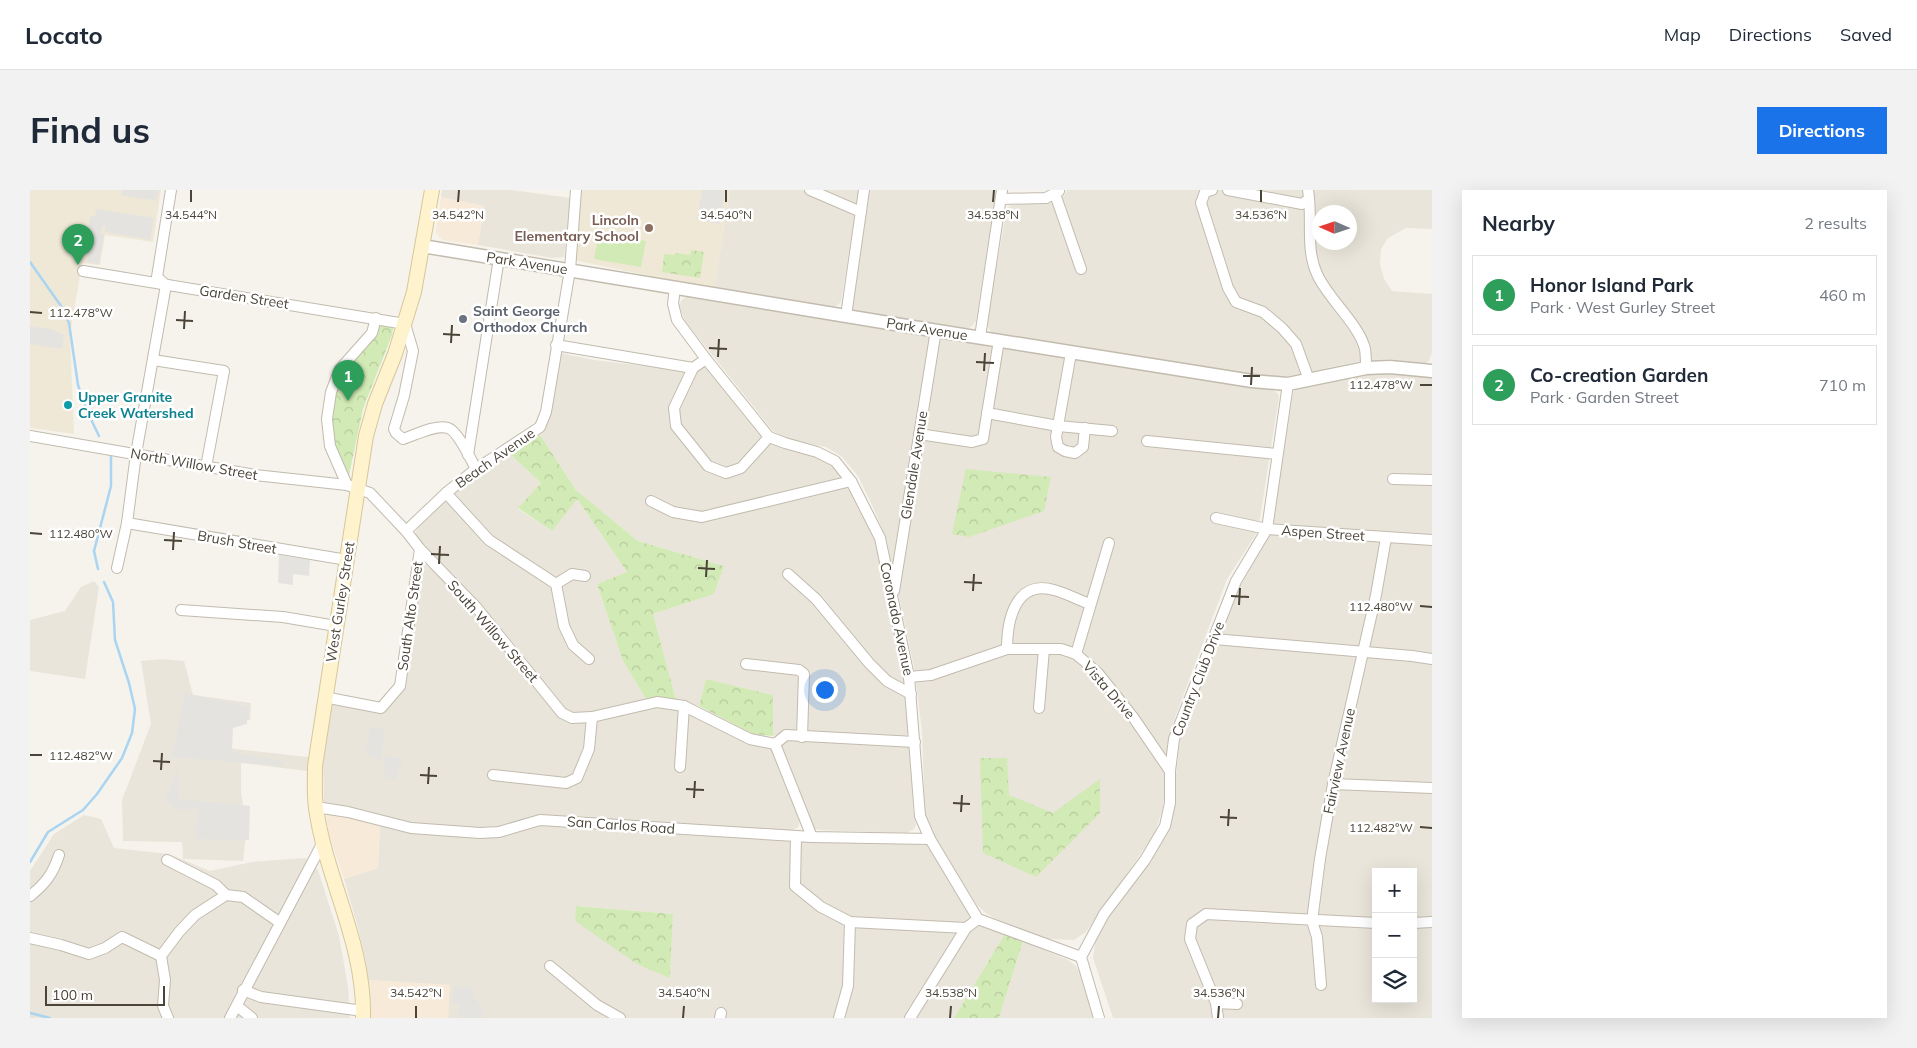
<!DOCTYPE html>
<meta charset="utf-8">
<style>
:root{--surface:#fff;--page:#f2f2f3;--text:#1f2937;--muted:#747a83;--line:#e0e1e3;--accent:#1a73e8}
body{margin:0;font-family:Mulish,sans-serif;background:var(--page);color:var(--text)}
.controls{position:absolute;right:15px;bottom:15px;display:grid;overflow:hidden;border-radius:0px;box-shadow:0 5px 20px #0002}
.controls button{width:45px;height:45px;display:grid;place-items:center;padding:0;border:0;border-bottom:1px solid var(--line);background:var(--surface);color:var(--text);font:25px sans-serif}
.compass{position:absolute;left:1282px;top:15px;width:45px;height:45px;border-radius:50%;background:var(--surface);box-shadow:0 5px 20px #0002;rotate:273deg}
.scale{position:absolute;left:15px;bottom:12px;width:120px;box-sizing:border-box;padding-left:5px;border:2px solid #4b4439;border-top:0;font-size:14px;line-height:18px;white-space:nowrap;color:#4b4439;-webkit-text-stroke:4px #fff;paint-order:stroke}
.you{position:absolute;left:794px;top:499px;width:18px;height:18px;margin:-12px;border:4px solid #fff;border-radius:50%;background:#1a73e8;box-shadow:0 0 0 8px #1a73e833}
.badge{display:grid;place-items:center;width:32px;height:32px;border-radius:50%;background:var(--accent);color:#fff;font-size:16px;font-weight:700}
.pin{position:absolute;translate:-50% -41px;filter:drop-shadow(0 1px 2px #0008)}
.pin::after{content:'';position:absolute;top:26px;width:18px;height:15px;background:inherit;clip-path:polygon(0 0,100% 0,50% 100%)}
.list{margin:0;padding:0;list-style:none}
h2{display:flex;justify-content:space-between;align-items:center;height:65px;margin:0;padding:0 20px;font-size:21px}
h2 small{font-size:16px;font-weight:400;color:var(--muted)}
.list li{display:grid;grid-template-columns:32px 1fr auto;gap:15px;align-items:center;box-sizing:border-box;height:80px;margin:0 10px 10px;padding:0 10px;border:1px solid var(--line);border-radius:0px}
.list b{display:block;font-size:19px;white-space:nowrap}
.list p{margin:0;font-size:16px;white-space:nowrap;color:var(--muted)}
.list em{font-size:16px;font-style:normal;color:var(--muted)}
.icon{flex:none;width:28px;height:28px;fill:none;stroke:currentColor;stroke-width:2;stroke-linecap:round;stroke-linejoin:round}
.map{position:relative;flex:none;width:1402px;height:828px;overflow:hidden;border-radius:0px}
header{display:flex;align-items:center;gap:30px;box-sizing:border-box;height:70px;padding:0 25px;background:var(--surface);border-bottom:1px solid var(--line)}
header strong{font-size:24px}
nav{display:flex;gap:28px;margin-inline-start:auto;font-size:18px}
.intro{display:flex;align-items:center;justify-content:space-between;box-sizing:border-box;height:120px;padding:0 30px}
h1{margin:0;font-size:35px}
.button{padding:12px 22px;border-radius:0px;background:var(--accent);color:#fff;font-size:18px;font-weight:700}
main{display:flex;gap:30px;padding:0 30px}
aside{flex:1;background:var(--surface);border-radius:0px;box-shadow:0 5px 20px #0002}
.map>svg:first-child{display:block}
</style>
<header>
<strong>Locato</strong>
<nav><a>Map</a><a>Directions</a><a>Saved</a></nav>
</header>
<div class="intro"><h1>Find us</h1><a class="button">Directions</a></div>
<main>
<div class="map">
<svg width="1402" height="828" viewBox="0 0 1402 828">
<defs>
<pattern id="forest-crowns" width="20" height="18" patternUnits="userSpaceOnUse" patternTransform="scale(1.25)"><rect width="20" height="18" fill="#d2eab5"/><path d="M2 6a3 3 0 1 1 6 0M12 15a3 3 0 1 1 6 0" fill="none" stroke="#b6ca9c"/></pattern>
</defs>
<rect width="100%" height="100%" fill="#f6f3ec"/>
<g fill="#eae5da" fill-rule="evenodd">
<path d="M412,0H481L541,8L534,67L522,68L448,55L454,16L411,7Z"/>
<path d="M700,0H829L811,112L806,116L801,118L684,99Z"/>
<path d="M839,0H967L946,131L942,136L937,139L826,122L822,119L821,115Z"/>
<path d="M1037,0H1402V39L1376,38L1358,48L1351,59L1350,74L1354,89L1362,101L1402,104V163L1399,171L1394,174L1360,169L1330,171L1261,186H1238L1197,181L962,143L956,135L977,18L981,15L1020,13L1034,6ZM1290,22H1320V52H1290Z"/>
<path d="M656,107L1202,194L1241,199L1246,202L1249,206L1228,341L1197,389L1144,530L1139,547L1133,618L1124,645L1056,742L1044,750L1018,749L972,732L957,724L947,715L900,641L895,626L892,541L884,477L856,348L843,317L828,286L811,266L796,257L756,249L743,241L655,131L649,115L652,110ZM950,568L979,606L1023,624L1069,590L1007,686Z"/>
<path d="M530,163L564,170L664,182L670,176L675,177L683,184L729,243L739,252L748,256L790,268L803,274L816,287L840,336L847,355L874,484L879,543L874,546L757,541L743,546V505L676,489L669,516L646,510L623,424L684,404L694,376L608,351L546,300L510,245L514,238Z"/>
<path d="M1338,182H1356L1402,187V828H1083L1063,768L1065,753L1079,726L1129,656L1141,630L1150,549L1208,400L1239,346L1263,202L1270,196ZM1346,682H1383V809H1346Z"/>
<path d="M480,264L511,293L488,319L522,341L546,308L597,382L567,394L593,471L616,509L562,524H541L533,519L491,462L439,401L386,346V341L391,332L430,296Z"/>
<path d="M393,372L435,411L529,526L631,516L650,520L698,544L718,551L738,556L743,560L770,632L768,637L763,640L692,637L512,628L471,640L384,635L294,616L293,566L301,514L352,521L373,496L391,376Z"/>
<path d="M64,391L69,397L55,489L0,481V430L35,421L51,397Z"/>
<path d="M133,469L154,471L163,505L221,513L220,530L200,529L196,558L286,568L285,582L211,573V603L217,636L213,671L153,669L152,652L93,651L92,610L121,534L111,471Z"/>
<path d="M757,549L873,555L880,557L882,559L883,620L886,635L884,639L876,643L789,640L783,638L752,558V553Z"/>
<path d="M54,625L71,629L84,658L139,664L180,681L222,672L275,668L288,680L309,746L318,797L320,828H0V681L24,644Z"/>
<path d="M350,633L427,645L511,633L897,653L940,724L975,744L924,828H418L419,795L338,790L335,767L327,734L314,689L348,678ZM547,716L643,724L640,788L545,731Z"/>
<path d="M993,751L1038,770L1046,776L1052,788L1066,828H969Z"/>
</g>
<g fill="#f7ead8">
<path d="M411,7L454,16L448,55L413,50L408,46L406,41Z"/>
<path d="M296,624L314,625L350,633L348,678L314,689L299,644Z"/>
<path d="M338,790L420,795L418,828H340Z"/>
</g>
<g fill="#efe8d6">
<path d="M0,0H131L123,52L75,45L70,75L52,73L40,144L44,244L0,238Z"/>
<path d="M548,0H700L684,99L543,70Z"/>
</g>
<g fill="url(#forest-crowns)">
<path d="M661,60L674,62L670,88L632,82L634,64L644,65L645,63L660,65Z"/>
<path d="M346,128L364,132L362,145L333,219L317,295L297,229L310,179L342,143Z"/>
<path d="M510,245L546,300L608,351L694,376L684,404L623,424L646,510L631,508L616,509L593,471L567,394L597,382L547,309L522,341L488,318L511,293L480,264Z"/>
<path d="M936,279L1021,287L1014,321L939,347L922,344Z"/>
<path d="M676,489L743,505V546L723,544L669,516Z"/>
<path d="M950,568H977L979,605L1023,623L1070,589V623L1006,687L953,663Z"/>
<path d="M546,716L643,724L640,788L607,774L545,731Z"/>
<path d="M975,744L993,751L969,828H924Z"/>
</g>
<path fill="#d2eab5" d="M569,43L616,51L611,77L564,69Z"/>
<g fill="#e5e3e0">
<path d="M92,0H129L127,11L91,5Z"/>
<path d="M672,0H695L690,34L667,30Z"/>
<path d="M66,19L124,28L120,50L75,42L76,36H72L71,44L74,45L69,74L57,72L60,56L55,55L60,26H65Z"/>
<path d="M0,136L21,139L34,145L32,159L0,154Z"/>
<path d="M249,365L280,370L279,386L263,384V395L248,393Z"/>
<path d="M155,503L218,517L217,534L203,538L202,562L252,571V576L142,567Z"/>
<path d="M340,537L355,539L351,570L335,564Z"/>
<path d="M354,566L373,569L365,589H355Z"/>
<path d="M148,579L149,609L220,616L219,650L165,649L168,619H146L135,610Z"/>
<path d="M424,797H443V805L453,819V828H429V814L422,812Z"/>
</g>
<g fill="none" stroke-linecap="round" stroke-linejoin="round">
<g stroke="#a9d4f2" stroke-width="2.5">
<path d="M0,72L31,116L39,133L48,195L56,219L69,246"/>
<path d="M68,379L64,361L81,296V266"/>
<path d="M0,672L18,642L53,620L67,604L92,568L102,543L105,519L99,493L85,450L83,412L74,392"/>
<path d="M0,823L20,828"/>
</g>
<g stroke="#c2bbae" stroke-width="12">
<g id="minor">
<path d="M780,0L831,22"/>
<path d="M1182,0L1175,2L1171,13L1198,98L1206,112L1233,122L1252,138L1266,154L1279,190"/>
<path d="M1198,0L1272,14L1279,9"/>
<path d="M1278,0C1283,28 1275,58 1287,84C1298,109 1329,134 1335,159C1336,165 1336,172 1336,178"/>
<path d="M1025,4L1051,79"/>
<path d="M971,9L1016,8L1029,1"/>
<path d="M53,81L375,134L383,161L374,206L364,239L366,243L373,249C385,245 406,234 418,238C428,241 441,270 446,279"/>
<path d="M645,97L643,114L647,130L676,169L739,247L755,253L787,262L805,271L821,291L850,348L879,487L890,626L900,649L948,729L1051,767"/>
<path d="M816,126L834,0"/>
<path d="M950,147L972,0"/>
<path d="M526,155L663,178"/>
<path d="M1041,163L1026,247L1028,257L1035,261L1045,263L1053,257L1055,238"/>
<path d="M676,169L663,178L644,218L646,236L678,276L696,283L711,278L739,247"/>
<path d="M123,170L194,181L176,277"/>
<path d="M957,223L1028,236L1082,241"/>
<path d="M889,244L942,252L953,249L969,150"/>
<path d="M0,246L225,285L317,295L340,303L376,341L390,359L446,417L532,523L542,528L562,527L627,512L654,516L720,549L745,554L756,545L885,552"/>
<path d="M1117,251L1247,264"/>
<path d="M438,265L469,68"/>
<path d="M1363,289L1402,290"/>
<path d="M317,295L300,256L297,229L301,202L310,179L342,143L346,128"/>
<path d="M416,303L459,350L526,394L534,436L543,455L559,469"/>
<path d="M621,311L643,322L672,327L821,291"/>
<path d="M1186,328L1237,339L1402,350"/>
<path d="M97,333L317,370"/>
<path d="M376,341L416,303L446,279L510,237L516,222L540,80L546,0"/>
<path d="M87,378L97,333L106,264L136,95L127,87L141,0"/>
<path d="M758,384L786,409L839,473L857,491L881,504"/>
<path d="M526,394L542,384L555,386"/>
<path d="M864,401L906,140"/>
<path d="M151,420L253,427L306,436"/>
<path d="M1184,449L1382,466L1402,469"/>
<path d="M977,459C977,431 985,389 1024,400C1036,403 1048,410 1060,414"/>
<path d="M1046,464L1079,353"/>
<path d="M716,474L769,480L774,484L772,547"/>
<path d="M879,487L901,485L977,459H1031L1046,464L1068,483L1103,527L1140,581"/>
<path d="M294,507L351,518L370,496L390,359"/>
<path d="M1009,518L1014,459"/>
<path d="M745,554L782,647"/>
<path d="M650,577L654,516"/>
<path d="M463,585L536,593L547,588L559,559L562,527"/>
<path d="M1303,594L1402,598"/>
<path d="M286,617L318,622L381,638L450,643L469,642L510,630L782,647L900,649"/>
<path d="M766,646L765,696L791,717L820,732L936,738"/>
<path d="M137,670L186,695L196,705"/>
<path d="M0,706C15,694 23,684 29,665"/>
<path d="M1383,733L1402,732"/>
<path d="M0,748L31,755L59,764L75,758L92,747L131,766"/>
<path d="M520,776L567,815L590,828"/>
<path d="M1291,795L1287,747L1282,731L1290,669L1303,594L1346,405L1356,348"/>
<path d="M213,800L231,807L333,821"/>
<path d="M1186,813L1207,814"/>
<path d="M207,816L222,828"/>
<path d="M138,828L133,816L135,790L131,766L149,742L165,725L196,705L213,707L249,732"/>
<path d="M200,828L293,652"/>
<path d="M690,828L691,823"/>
<path d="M809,828L818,796L820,732"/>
<path d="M880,828L936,738L948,729"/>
<path d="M1069,828L1051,767L1074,724L1115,670L1135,636L1140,613V581L1144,549L1206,391L1237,339L1258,194"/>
<path d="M1188,828L1186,813L1160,749L1162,734L1176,724L1346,733"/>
</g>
</g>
<g stroke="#c2bbae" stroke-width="15">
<path id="tertiary" d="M392,56L883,137L1222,191L1258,194L1336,178L1360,177L1402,181"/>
</g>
<g stroke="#d6c79b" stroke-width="16">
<path id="secondary" d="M333,828C335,753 296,690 286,618C284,604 285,589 285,576L336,246L345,214L365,164L384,102L402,0"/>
</g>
<use href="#minor" stroke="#fff" stroke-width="10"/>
<use href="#tertiary" stroke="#fff" stroke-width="12"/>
<use href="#secondary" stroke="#fff3cd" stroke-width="14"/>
</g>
<path fill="none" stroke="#4b4439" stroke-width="2" d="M161,12V0M428,12L429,0M696,12V0M963,12L964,0M1231,12V0M0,122L12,123M146,130L163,131M154,139L155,121M413,144L430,145M421,153L422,135M679,158L697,159M688,167L689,149M946,172L964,173M954,181L955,163M1213,186H1230M1221,195L1222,177M1390,195H1402M0,343L12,344M134,350L152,351M143,360L144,342M401,364L419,365M409,374L410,356M668,378L685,379M676,387L677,370M934,392L952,393M943,401L944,384M1201,406L1219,407M1209,415L1210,398M1390,416L1402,417M0,565H12M123,571L140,572M131,580L132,563M390,585L407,586M398,594L399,577M656,599L674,600M664,608L665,591M923,613L940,614M931,622L932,605M1190,627L1207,628M1198,636L1199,619M1390,637L1402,638M386,828V816M653,828L654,816M920,828L921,816M1188,828L1189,816"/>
<circle fill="#8d6e63" stroke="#fff" stroke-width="2" cx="619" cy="38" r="5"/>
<circle fill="#6b7280" stroke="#fff" stroke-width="2" cx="433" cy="129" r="5"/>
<circle fill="#0f9aa8" stroke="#fff" stroke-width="2" cx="38" cy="215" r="5"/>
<g text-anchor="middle" stroke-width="5" stroke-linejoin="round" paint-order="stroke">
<g font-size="14" font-weight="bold" fill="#785e54" stroke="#fff" text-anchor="end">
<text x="609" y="35">Lincoln<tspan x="609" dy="16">Elementary School</tspan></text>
</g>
<g font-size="14" fill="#4b4439" stroke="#fff">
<text transform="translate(497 73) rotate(9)" y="5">Park Avenue</text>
<text transform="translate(214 107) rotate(9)" y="5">Garden Street</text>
<text transform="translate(897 139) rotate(9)" y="5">Park Avenue</text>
<text transform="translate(465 268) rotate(-35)" y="5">Beach Avenue</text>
<text transform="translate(164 274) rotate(10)" y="5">North Willow Street</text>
<text transform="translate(884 275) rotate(-81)" y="5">Glendale Avenue</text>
<text transform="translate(1293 343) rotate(4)" y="5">Aspen Street</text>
<text transform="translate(207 352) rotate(10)" y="5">Brush Street</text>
<text transform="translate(310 412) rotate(-81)" y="5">West Gurley Street</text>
<text transform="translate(380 426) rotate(-82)" y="5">South Alto Street</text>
<text transform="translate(867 429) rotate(78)" y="5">Coronado Avenue</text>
<text transform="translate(463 441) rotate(49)" y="5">South Willow Street</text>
<text transform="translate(1168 489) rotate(-69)" y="5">Country Club Drive</text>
<text transform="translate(1079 500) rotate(49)" y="5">Vista Drive</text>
<text transform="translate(1309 571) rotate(-78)" y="5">Fairview Avenue</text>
<text transform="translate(591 635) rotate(4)" y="5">San Carlos Road</text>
</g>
<g font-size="14" font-weight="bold" fill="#5b616d" stroke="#fff" text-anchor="start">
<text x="443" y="126">Saint George<tspan x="443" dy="16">Orthodox Church</tspan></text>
</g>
<g font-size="14" font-weight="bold" fill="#0d838f" stroke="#fff" text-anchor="start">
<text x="48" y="212">Upper Granite<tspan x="48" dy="16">Creek Watershed</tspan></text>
</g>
</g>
<g font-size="12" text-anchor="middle" fill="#4b4439" stroke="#fff" stroke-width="5" stroke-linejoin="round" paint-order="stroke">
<text x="161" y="29">34.544°N</text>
<text x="428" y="29">34.542°N</text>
<text x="696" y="29">34.540°N</text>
<text x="963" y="29">34.538°N</text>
<text x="1231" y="29">34.536°N</text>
<text x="51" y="127">112.478°W</text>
<text x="1351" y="199">112.478°W</text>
<text x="51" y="348">112.480°W</text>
<text x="1351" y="421">112.480°W</text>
<text x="51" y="570">112.482°W</text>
<text x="1351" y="642">112.482°W</text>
<text x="386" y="807">34.542°N</text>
<text x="654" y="807">34.540°N</text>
<text x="921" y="807">34.538°N</text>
<text x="1189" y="807">34.536°N</text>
</g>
</svg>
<div class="controls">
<button>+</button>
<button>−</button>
<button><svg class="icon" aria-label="layers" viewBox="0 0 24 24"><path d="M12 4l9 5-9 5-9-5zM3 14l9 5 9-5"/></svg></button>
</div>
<svg class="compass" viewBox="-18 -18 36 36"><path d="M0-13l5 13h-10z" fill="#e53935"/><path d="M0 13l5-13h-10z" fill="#747a83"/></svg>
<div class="scale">100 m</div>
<div class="you"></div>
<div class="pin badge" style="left:318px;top:211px;background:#2e9e5b">1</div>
<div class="pin badge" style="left:48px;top:75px;background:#2e9e5b">2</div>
</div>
<aside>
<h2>Nearby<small>2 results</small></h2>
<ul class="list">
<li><span class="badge" style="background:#2e9e5b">1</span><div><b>Honor Island Park</b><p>Park · West Gurley Street</p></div><em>460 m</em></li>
<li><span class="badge" style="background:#2e9e5b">2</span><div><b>Co-creation Garden</b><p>Park · Garden Street</p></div><em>710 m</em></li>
</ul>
</aside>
</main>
